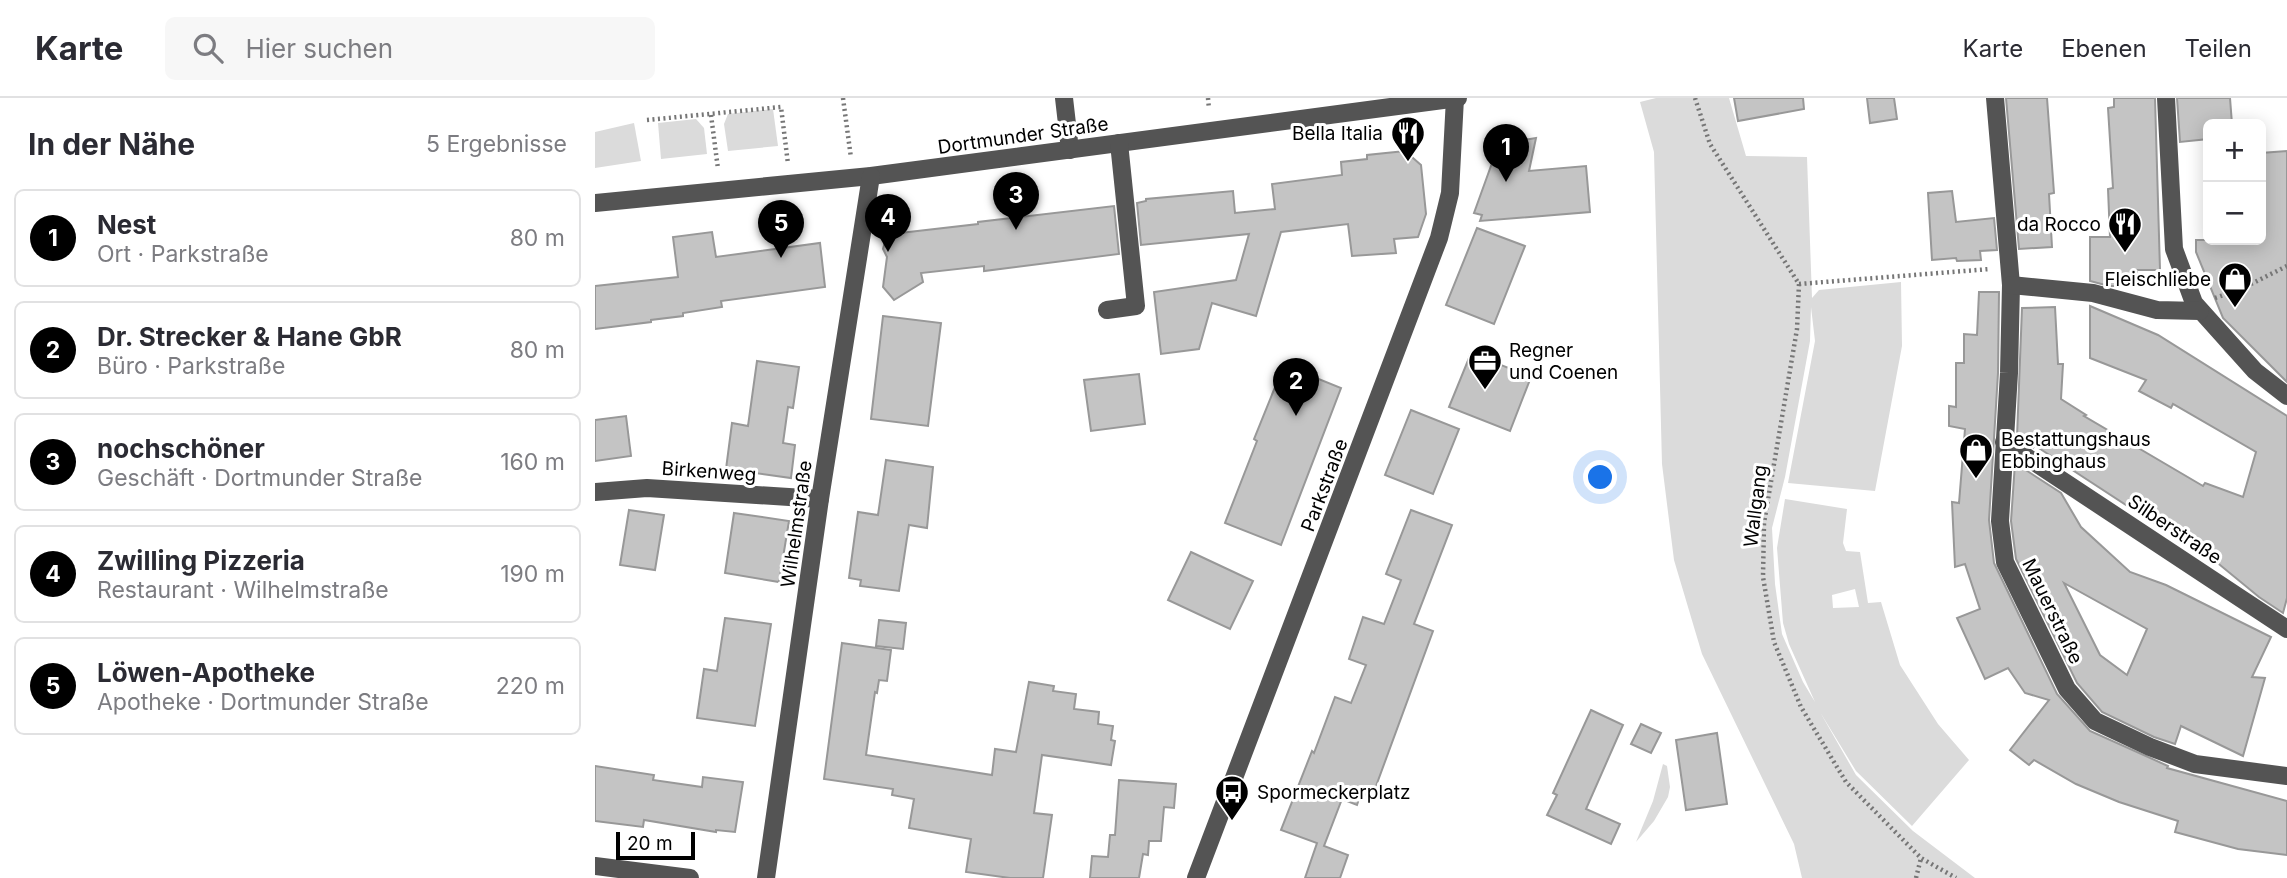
<!DOCTYPE html>
<html lang="de">
<meta charset="utf-8">
<style>
:root{--surface:#fff;--page:#f7f7f7;--text:#2b2b33;--muted:#7c7c81;--line:#e1e1e2;--accent:#000}
body{margin:0;font-family:Inter,sans-serif;background:var(--page);color:var(--text)}
.controls{position:absolute;right:21px;top:21px;display:grid;overflow:hidden;border-radius:10px;box-shadow:0 4px 18px #0003}
.controls button{width:63px;height:63px;display:grid;place-items:center;padding:0;border:0;border-bottom:2px solid var(--line);background:var(--surface);color:var(--text);font:35px sans-serif}
.scale{position:absolute;left:21px;bottom:18px;width:79px;box-sizing:border-box;padding-left:7px;border:4px solid #000;border-top:0;font-size:19px;line-height:24px;white-space:nowrap;color:#000;-webkit-text-stroke:5px #fff;paint-order:stroke}
.you{position:absolute;left:1006px;top:380px;width:24px;height:24px;margin:-18px;border:5px solid #fff;border-radius:50%;background:#1a73e8;box-shadow:0 0 0 10px #1a73e833}
.badge{display:grid;place-items:center;width:46px;height:46px;border-radius:50%;background:var(--accent);color:#fff;font-size:23px;font-weight:700}
.pin{position:absolute;translate:-50% -58px;filter:drop-shadow(0 2px 4px #0008)}
.pin::after{content:'';position:absolute;top:37px;width:24px;height:21px;background:inherit;clip-path:polygon(0 0,100% 0,50% 100%)}
.list{margin:0;padding:0;list-style:none}
h2{display:flex;justify-content:space-between;align-items:center;height:91px;margin:0;padding:0 28px;font-size:30px}
h2 small{font-size:23px;font-weight:400;color:var(--muted)}
.list li{display:grid;grid-template-columns:46px 1fr auto;gap:21px;align-items:center;box-sizing:border-box;height:98px;margin:0 14px 14px;padding:0 14px;border:2px solid var(--line);border-radius:10px}
.list b{display:block;font-size:26px;white-space:nowrap}
.list p{margin:0;font-size:23px;white-space:nowrap;color:var(--muted)}
.list em{font-size:23px;font-style:normal;color:var(--muted)}
.icon{flex:none;width:38px;height:38px;fill:none;stroke:currentColor;stroke-width:2;stroke-linecap:round;stroke-linejoin:round}
.map{position:relative;flex:none;width:1692px;height:780px;overflow:hidden}
header{display:flex;align-items:center;gap:42px;box-sizing:border-box;height:98px;padding:0 35px;background:var(--surface);border-bottom:2px solid var(--line)}
header strong{font-size:33px}
nav{display:flex;gap:38px;margin-inline-start:auto;font-size:24px}
.search{width:490px;height:63px;background:var(--page);display:flex;align-items:center;gap:18px;box-sizing:border-box;padding:0 24px;border-radius:10px;color:var(--muted);font-size:26px}
main{display:flex}
aside{flex:1;background:var(--surface)}
.map>svg:first-child{display:block}
</style>
<header>
<strong>Karte</strong>
<div class="search"><svg class="icon" aria-label="search" viewBox="0 0 24 24"><circle cx="10" cy="10" r="6"/><path d="M15 15l6 6"/></svg>Hier suchen</div>
<nav><a>Karte</a><a>Ebenen</a><a>Teilen</a></nav>
</header>
<main>
<aside>
<h2>In der Nähe<small>5 Ergebnisse</small></h2>
<ul class="list">
<li><span class="badge">1</span><div><b>Nest</b><p>Ort · Parkstraße</p></div><em>80 m</em></li>
<li><span class="badge">2</span><div><b>Dr. Strecker &amp; Hane GbR</b><p>Büro · Parkstraße</p></div><em>80 m</em></li>
<li><span class="badge">3</span><div><b>nochschöner</b><p>Geschäft · Dortmunder Straße</p></div><em>160 m</em></li>
<li><span class="badge">4</span><div><b>Zwilling Pizzeria</b><p>Restaurant · Wilhelmstraße</p></div><em>190 m</em></li>
<li><span class="badge">5</span><div><b>Löwen-Apotheke</b><p>Apotheke · Dortmunder Straße</p></div><em>220 m</em></li>
</ul>
</aside>
<div class="map">
<svg width="1692" height="780" viewBox="0 0 1692 780">
<rect width="100%" height="100%" fill="#fff"/>
<g fill="#dbdbdb" fill-rule="evenodd">
<path d="M1061,0H1134L1151,58L1212,59L1217,200L1224,192L1306,184L1307,248L1280,393L1193,385L1220,243L1216,209L1215,243L1190,379L1177,430L1180,486L1187,536L1208,584L1220,604L1194,546L1188,525L1182,450L1190,401L1252,411L1248,445L1251,453L1265,454L1273,505L1286,504L1305,567L1343,626L1374,662L1317,728L1261,673L1225,614L1261,677L1318,733L1380,780H1207L1199,746L1107,556L1079,462L1067,366L1059,54L1045,4ZM1260,491L1264,509L1238,510L1237,497Z"/>
<path d="M178,11L183,48L133,53L129,26L133,16Z"/>
<path d="M101,21L109,30L112,56L66,61L63,25Z"/>
<path d="M39,25L46,63L0,70V34Z"/>
<path d="M1068,666L1072,668L1075,689L1073,699L1059,723L1041,744L1058,703Z"/>
</g>
<g fill="#c4c4c4" stroke="#989898" stroke-width="2" fill-rule="evenodd">
<path d="M1139,0H1208L1209,11L1143,23Z"/>
<path d="M1272,0H1299L1302,21L1275,25Z"/>
<path d="M1411,0H1452L1459,95L1454,96L1457,149L1424,151Z"/>
<path d="M1519,0H1560L1565,172H1542V188H1514L1495,183V139H1515L1513,91L1518,90L1513,10L1519,9Z"/>
<path d="M1582,0H1635L1637,26H1613V41L1585,44Z"/>
<path d="M941,40L934,73L991,68L995,114L885,123L887,117L879,115L901,54L911,45Z"/>
<path d="M810,53L826,67L831,116L823,139L799,141L801,155L757,158L753,126L686,134L661,218L617,205L604,251L566,256L559,194L641,182L654,136L546,147L542,105L551,103V101L638,93L640,115L680,111L677,86L747,77L746,64L772,61V57Z"/>
<path d="M1692,53V284L1628,220L1601,154V142H1666V55Z"/>
<path d="M1357,93L1361,124L1399,120L1402,152L1385,153L1386,162L1362,163L1361,160L1337,162L1333,95Z"/>
<path d="M519,108L524,156L389,173V168L326,175L328,184L299,202L288,189L292,159L288,151L291,140L298,134L305,135L383,126V124Z"/>
<path d="M882,130L930,148L899,226L851,207Z"/>
<path d="M117,134L121,159L225,145L230,189L126,203L127,209L88,215V218L56,222V224L0,231V188L83,179L78,139Z"/>
<path d="M1384,194H1404L1403,275L1394,422L1399,465L1462,596L1495,633L1573,668L1572,670L1692,703V757L1643,751L1580,734L1583,723L1524,704L1481,686L1439,662L1434,667L1415,652L1454,602L1430,595L1413,570L1390,581L1362,520L1385,511L1370,466L1360,469L1357,404L1364,405L1370,331L1354,328V308L1361,309V265H1369V236L1382,237Z"/>
<path d="M1495,208L1563,237L1692,318V500L1688,515L1664,499L1608,453L1557,424L1436,345L1439,350L1422,339L1427,210L1460,209L1463,266H1468L1466,301L1491,317L1489,318L1608,388L1610,385L1648,399L1661,354L1578,306L1576,310L1544,293L1551,282L1495,260Z"/>
<path d="M288,218L346,225L333,328L276,321Z"/>
<path d="M876,255L936,279L915,333L854,309Z"/>
<path d="M162,263L204,269L198,310L193,309L188,345L200,347L196,380L131,371L137,325L153,328Z"/>
<path d="M689,267L746,290L686,447L630,425L662,343L659,341Z"/>
<path d="M544,276L550,326L496,333L489,282Z"/>
<path d="M816,312L864,331L838,396L790,377Z"/>
<path d="M31,318L36,358L0,363V322Z"/>
<path d="M291,362L338,369L332,430L314,427L304,493L265,488L266,482L254,480L263,414L283,417Z"/>
<path d="M1420,365L1466,395L1486,429L1535,474L1571,487L1676,539L1657,579L1670,580L1648,658L1586,628L1580,646L1559,639L1507,614L1482,585L1421,461L1416,423ZM1469,485L1552,531L1532,577L1505,557Z"/>
<path d="M34,412L69,417L60,472L25,467Z"/>
<path d="M816,412L857,427L819,526L838,533L777,699L766,695L762,707L747,701L729,748L753,757L745,780H710L722,745L686,732L717,653L719,655L740,599L756,605L771,567L754,561L768,519L789,526L806,482L791,476Z"/>
<path d="M139,415L194,423L184,484L130,475Z"/>
<path d="M596,454L658,483L635,531L573,502Z"/>
<path d="M130,520L176,526L160,628L102,620L109,571L122,573Z"/>
<path d="M284,522L311,525L308,551L281,548Z"/>
<path d="M247,545L296,552L292,583L284,582L282,595L280,594L271,657L397,677L400,651L421,654L434,584L459,588L458,593L481,596L479,611L504,614L503,626L518,628L516,642L520,643L516,667L447,657L439,715L457,717L448,780H415L371,774L376,741L314,730L319,701L297,697L298,691L229,681Z"/>
<path d="M996,612L1028,627L991,711L1025,726L1016,746L952,717L962,697L958,695Z"/>
<path d="M1046,626L1066,635L1056,655L1036,646Z"/>
<path d="M1122,635L1132,706L1091,712L1081,642Z"/>
<path d="M0,668L59,677L58,682L107,689L108,679L148,684L140,734L121,732V734L49,722L48,729L0,723Z"/>
<path d="M524,682L581,686L579,710L569,709L566,743H554L553,757L548,756L544,780H495L497,758L513,759L515,737H520Z"/>
</g>
<g fill="none" stroke-linecap="round" stroke-linejoin="round">
<g stroke="#767676" stroke-width="4.5" stroke-dasharray="2 3.5" stroke-linecap="butt">
<path d="M248,0L256,60"/>
<path d="M613,0L614,11"/>
<path d="M1100,0L1115,46L1204,186L1202,231L1169,425L1168,479L1179,544L1206,609L1251,684L1326,760L1361,780"/>
<path d="M116,17L123,71"/>
<path d="M52,22L186,9L193,66"/>
<path d="M1204,186L1395,171"/>
<path d="M1620,200L1646,191L1692,168"/>
<path d="M1321,780L1326,760"/>
</g>
<g stroke="#545454" stroke-width="18">
<path d="M469,0L475,52"/>
<path d="M1400,0L1416,187L1414,275L1405,423L1410,464L1472,591L1500,623L1555,649L1600,666L1692,678"/>
<path d="M1571,0L1579,151L1599,205L1660,273L1692,298"/>
<path d="M0,105L276,78L863,0"/>
<path d="M1416,187L1498,195L1562,212L1605,213"/>
<path d="M512,212L541,208L524,45"/>
<path d="M1409,344L1692,531"/>
<path d="M0,394L52,390L225,401"/>
<path d="M0,768L95,780"/>
<path d="M171,780L225,401L276,78"/>
<path d="M601,780L844,140L855,95L860,0"/>
</g>
</g>
<defs>
<g id="restaurant-pin" transform="scale(1.75)"><path d="M0 17L-7.5 6A9.5 9.5 0 1 1 7.5 6Z" fill="#000" stroke="#fff"/><path d="M-5-6h1v4h1v-4h1v4h1v-4h1v5L-1.5 .5V6h-2V.5L-5-1ZM5-6V6H3V1.5H1.5Q1.5-4 5-6Z" fill="#fff"/></g>
<g id="shop-pin" transform="scale(1.75)"><path d="M0 17L-7.5 6A9.5 9.5 0 1 1 7.5 6Z" fill="#000" stroke="#fff"/><path d="M-5-2.5h2.3a2.7 3.5 0 0 1 5.4 0H5L5.5 6h-11ZM-1.5-2.5h3a1.5 2.3 0 0 0-3 0Z" fill="#fff"/></g>
<g id="office-pin" transform="scale(1.75)"><path d="M0 17L-7.5 6A9.5 9.5 0 1 1 7.5 6Z" fill="#000" stroke="#fff"/><path d="M-6-3h4V-5.5h4V-3h4V5H-6ZM-1-4.5V-3h2v-1.5ZM-6 0V1H6V0Z" fill="#fff"/></g>
<g id="bus-pin" transform="scale(1.75)"><path d="M0 17L-7.5 6A9.5 9.5 0 1 1 7.5 6Z" fill="#000" stroke="#fff"/><path d="M-5-6H5V4H4V6H2V4H-2V6H-4V4H-5ZM-3.5-4V0h7V-4ZM-3.5 1.2v1.5H-2V1.2ZM2 1.2v1.5H3.5V1.2Z" fill="#fff"/></g>
</defs>
<g fill-rule="evenodd">
<use href="#restaurant-pin" x="813" y="35"/>
<use href="#restaurant-pin" x="1530" y="126"/>
<use href="#shop-pin" x="1640" y="181"/>
<use href="#office-pin" x="890" y="263"/>
<use href="#shop-pin" x="1381" y="352"/>
<use href="#bus-pin" x="637" y="694"/>
</g>
<g text-anchor="middle" stroke-width="6" stroke-linejoin="round" paint-order="stroke">
<g font-size="19" fill="#000" stroke="#fff" text-anchor="end">
<text x="788" y="42">Bella Italia</text>
<text x="1506" y="133">da Rocco</text>
<text x="1616" y="188">Fleischliebe</text>
<text x="914" y="259" text-anchor="start">Regner<tspan x="914" dy="22">und Coenen</tspan></text>
<text x="1406" y="348" text-anchor="start">Bestattungshaus<tspan x="1406" dy="22">Ebbinghaus</tspan></text>
<text x="662" y="701" text-anchor="start">Spormeckerplatz</text>
</g>
<g font-size="19" fill="#000" stroke="#fff">
<text transform="translate(428 37) rotate(-8)" y="7">Dortmunder Straße</text>
<text transform="translate(114 373) rotate(4)" y="7">Birkenweg</text>
<text transform="translate(729 387) rotate(-69)" y="7">Parkstraße</text>
<text transform="translate(1160 408) rotate(-83)" y="7">Wallgang</text>
<text transform="translate(201 426) rotate(-82)" y="7">Wilhelmstraße</text>
<text transform="translate(1580 431) rotate(34)" y="7">Silberstraße</text>
<text transform="translate(1458 513) rotate(64)" y="7">Mauerstraße</text>
</g>
</g>
</svg>
<div class="controls">
<button>+</button>
<button>−</button>
</div>
<div class="scale">20 m</div>
<div class="you"></div>
<div class="pin badge" style="left:911px;top:84px">1</div>
<div class="pin badge" style="left:701px;top:318px">2</div>
<div class="pin badge" style="left:421px;top:132px">3</div>
<div class="pin badge" style="left:293px;top:154px">4</div>
<div class="pin badge" style="left:186px;top:160px">5</div>
</div>
</main>
